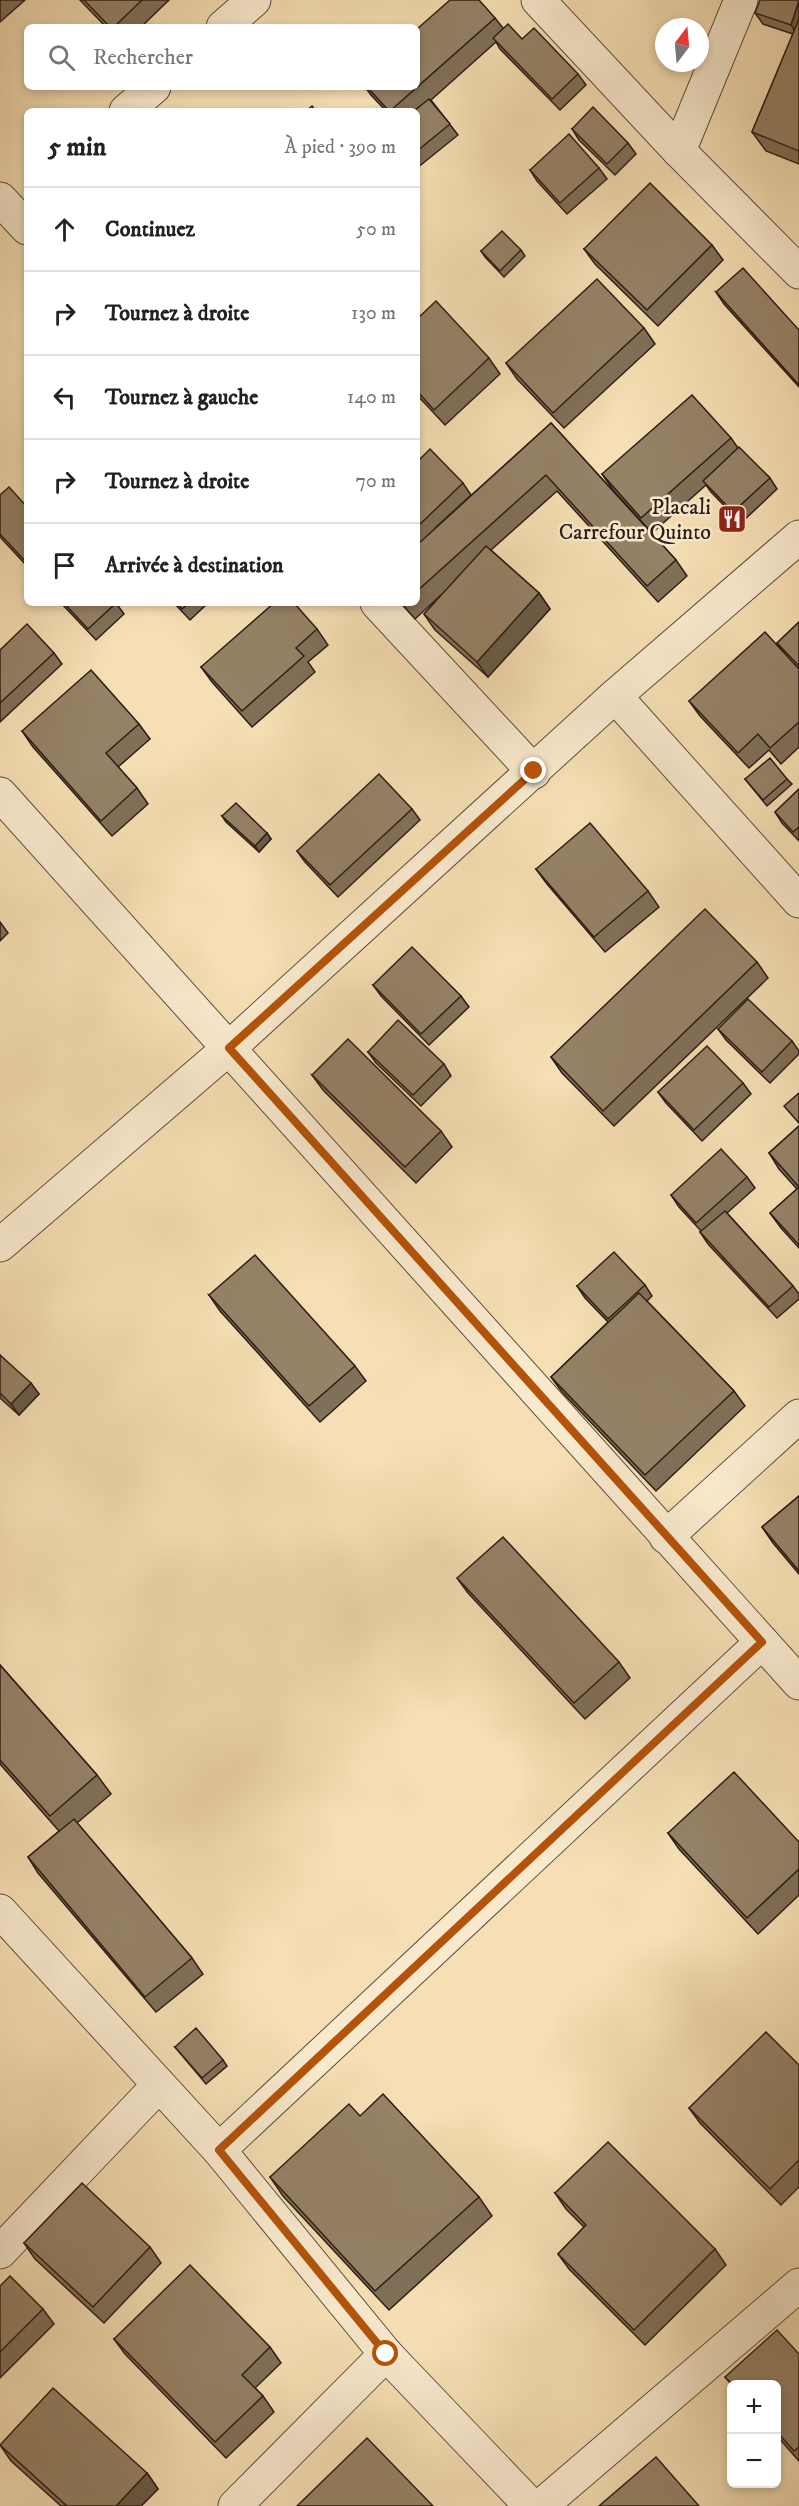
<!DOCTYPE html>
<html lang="fr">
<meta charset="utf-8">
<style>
:root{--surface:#fff;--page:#f2f2f2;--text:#222;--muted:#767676;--line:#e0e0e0}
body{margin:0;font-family:"IM FELL DW Pica",serif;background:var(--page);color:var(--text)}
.controls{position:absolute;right:18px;bottom:18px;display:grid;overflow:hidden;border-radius:9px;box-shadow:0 3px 9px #0003}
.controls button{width:54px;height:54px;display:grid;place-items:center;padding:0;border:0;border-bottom:2px solid var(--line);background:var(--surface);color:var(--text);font:30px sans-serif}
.compass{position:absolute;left:655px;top:18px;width:54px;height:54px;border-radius:50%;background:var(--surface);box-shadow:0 3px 9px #0003;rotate:16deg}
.stop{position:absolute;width:18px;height:18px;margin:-14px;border:4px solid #b45309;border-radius:50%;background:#fff}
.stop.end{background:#b45309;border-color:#fff;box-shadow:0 2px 6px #0008}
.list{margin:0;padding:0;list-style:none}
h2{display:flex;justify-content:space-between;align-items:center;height:78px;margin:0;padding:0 24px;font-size:26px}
h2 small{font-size:20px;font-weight:400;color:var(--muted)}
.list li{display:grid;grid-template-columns:39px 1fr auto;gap:18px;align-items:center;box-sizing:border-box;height:84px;padding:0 24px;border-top:2px solid var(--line)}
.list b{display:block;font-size:22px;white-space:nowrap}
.list em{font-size:20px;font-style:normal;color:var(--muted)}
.icon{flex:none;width:33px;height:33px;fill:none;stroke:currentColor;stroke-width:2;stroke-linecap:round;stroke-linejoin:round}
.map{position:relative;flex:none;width:799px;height:2506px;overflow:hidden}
.search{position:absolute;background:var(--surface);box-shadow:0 3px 9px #0003;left:24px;top:24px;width:396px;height:66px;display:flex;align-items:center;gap:15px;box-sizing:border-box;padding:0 21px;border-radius:9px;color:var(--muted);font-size:22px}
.panel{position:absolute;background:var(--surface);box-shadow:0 3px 9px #0003;left:24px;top:108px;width:396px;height:498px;border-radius:9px}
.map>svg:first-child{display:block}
</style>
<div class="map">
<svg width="799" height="2506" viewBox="0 0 799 2506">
<rect width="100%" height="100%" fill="#f6dfb4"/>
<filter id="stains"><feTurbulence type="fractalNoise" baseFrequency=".00333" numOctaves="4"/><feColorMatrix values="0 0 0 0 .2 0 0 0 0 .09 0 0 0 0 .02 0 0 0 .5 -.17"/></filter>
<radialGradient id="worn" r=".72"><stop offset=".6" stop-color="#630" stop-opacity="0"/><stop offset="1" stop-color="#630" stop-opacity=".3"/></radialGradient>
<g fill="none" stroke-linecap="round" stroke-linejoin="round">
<g stroke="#5e4e3c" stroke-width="35">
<g id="minor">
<path d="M538,0L679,151L799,272"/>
<path d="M223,27L254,0"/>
<path d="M126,111L154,87"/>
<path d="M679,151L741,0"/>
<path d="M0,199L27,228"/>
<path d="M377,603L534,772"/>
<path d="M615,696L799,901"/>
<path d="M0,794L799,1683"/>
<path d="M0,1245L229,1048L615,696L799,537"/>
<path d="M666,1537L799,1416"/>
<path d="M0,1911L219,2150L386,2354L531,2506"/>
<path d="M219,2150L762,1642"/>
<path d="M0,2252L159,2085"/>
<path d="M235,2506L386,2354"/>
<path d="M541,2506L799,2285"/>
</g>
</g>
<use href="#minor" stroke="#f9eace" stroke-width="33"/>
</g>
<g fill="#807059" stroke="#2c1d14" stroke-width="1.5">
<path d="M0,0H25L0,22Z"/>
<path d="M80,0H169L141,27H106Z"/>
<path d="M799,0V164L766,151L752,132L793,34L763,24L755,13Z"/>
<path d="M495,18L503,28L522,39L578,74L586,85L560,110L500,49L496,42L431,100L458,135L417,168V111H386L371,95L365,87H417Z"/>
<path d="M572,129L628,143L636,154L615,175L579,140Z"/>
<path d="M599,168L607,179L567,214L537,181L530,170Z"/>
<path d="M712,245L723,260L658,326L595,264L584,249Z"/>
<path d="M521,250L525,256L504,277L485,257L481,251Z"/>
<path d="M716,292L799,330V387L724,304Z"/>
<path d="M417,319L489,358L500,374L445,425L417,395Z"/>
<path d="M644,328L655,344L564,428L517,379L506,363Z"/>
<path d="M551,423L676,560L687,576L658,602L557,491L491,550L539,593L550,609L488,677L435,630L424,614L441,595L415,619L401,603H417V462L463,483L471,495L434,529Z"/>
<path d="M731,438L738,448L770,478L777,489L741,523L711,492L706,485L652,533L613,490L602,474Z"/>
<path d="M0,495L27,507V566L0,537Z"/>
<path d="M61,603H116L124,614L96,640Z"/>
<path d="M174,603H208L190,620Z"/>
<path d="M799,622V747L781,764L769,750L749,768L700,716L689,701L782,650L777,643Z"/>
<path d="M317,629L328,645L308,662L315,672L252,727L212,682L201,667Z"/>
<path d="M0,650L54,653L62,664L0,722Z"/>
<path d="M139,724L150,739L118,767L137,788L148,804L112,836L33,747L22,731Z"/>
<path d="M745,779H787L792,784L767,806Z"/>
<path d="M799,789V841L782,823L775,812Z"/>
<path d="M412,809L420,820L338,897L305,862L297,851Z"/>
<path d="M222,816L267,833L271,839L259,852L226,822Z"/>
<path d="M536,869L648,891L659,907L605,952L547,884Z"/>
<path d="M0,922L8,933L0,941Z"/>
<path d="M757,962L768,978L614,1126L562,1073L551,1057Z"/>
<path d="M373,985L461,996L469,1007L429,1045L381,996Z"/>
<path d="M718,1029L792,1041L799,1051V1054L770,1083L726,1040Z"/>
<path d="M368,1052L444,1064L451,1076L421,1106L376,1063Z"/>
<path d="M312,1075L441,1131L452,1147L416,1183L323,1090Z"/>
<path d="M743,1083L751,1094L702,1141L666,1103L658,1092Z"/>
<path d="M799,1126V1248L781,1228L770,1213L797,1189L779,1169L769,1153Z"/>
<path d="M747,1177L755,1188L727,1213L793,1286L799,1294V1299L777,1318L708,1244L700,1232H702L679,1207L671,1195Z"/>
<path d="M645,1285L652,1296L647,1301L734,1391L745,1406L656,1491L562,1392L551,1377L608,1322L585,1298L577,1286Z"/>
<path d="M209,1295L355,1366L366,1381L320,1422L220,1311Z"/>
<path d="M0,1355L39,1394L19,1415L0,1398Z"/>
<path d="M799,1496V1574L773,1543L762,1527Z"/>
<path d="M457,1578L619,1662L630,1678L585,1719L468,1593Z"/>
<path d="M0,1665L97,1775L111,1794L77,1823L192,1958L203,1974L156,2012L38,1873L28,1857L59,1831L0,1764Z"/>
<path d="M668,1833L799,1842V1895L758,1934L679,1849Z"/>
<path d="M175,2047L223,2060L227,2066L206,2084Z"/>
<path d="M799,2065V2187L781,2205L700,2123L689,2108Z"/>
<path d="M360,2116L479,2197L492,2216L389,2310L283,2196L270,2177Z"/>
<path d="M555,2193L715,2249L726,2265L645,2345L569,2269L558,2254L584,2227L566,2209Z"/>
<path d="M24,2243L150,2247L161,2263L104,2323L35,2259Z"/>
<path d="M0,2286L43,2309L54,2324L0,2378Z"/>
<path d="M114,2339L270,2347L281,2363L255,2388L263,2396L274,2412L226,2458L125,2354Z"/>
<path d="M799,2354V2461L777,2436V2385H732L725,2377Z"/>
<path d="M0,2445L147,2473L158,2489L141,2506H61L11,2461Z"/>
</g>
<g fill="#685b48" stroke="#2c1d14" stroke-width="1.5">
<path d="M799,2V35L798,36L791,25Z"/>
<path d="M539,593L550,609L488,677L477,662Z"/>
<path d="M267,833L271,839L259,852L255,846Z"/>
<path d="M31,1383L39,1394L19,1415L11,1404Z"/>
<path d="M147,2473L158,2489L141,2506H116Z"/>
</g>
<g fill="#958267" stroke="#2c1d14" stroke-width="1.5">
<path d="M84,0H142L114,27H110Z"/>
<path d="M450,0H479L495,18L390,111H389L367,87H417V29Z"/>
<path d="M760,0H799L791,25L755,13Z"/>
<path d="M799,19V151L752,132Z"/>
<path d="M508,24L522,39L534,28L578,74L552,99L493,38Z"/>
<path d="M429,99L450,124L417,151V111H414Z"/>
<path d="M312,106L316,111H306Z"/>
<path d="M593,107L628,143L607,164L572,129Z"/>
<path d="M569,134L599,168L560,203L530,170Z"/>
<path d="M650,183L712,245L647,310L584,249Z"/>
<path d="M502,231L521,250L500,271L481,251Z"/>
<path d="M743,268L799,330V385L716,292Z"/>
<path d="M597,279L644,328L553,413L506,363Z"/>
<path d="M436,301L489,358L434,410L417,391V319Z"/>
<path d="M692,395L731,438L641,518L602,474Z"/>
<path d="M551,423L676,560L647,586L546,475L417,591V545Z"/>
<path d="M739,447L770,478L733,512L703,481Z"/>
<path d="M430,449L463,483L417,527V462Z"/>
<path d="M9,487L27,507V563L0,534V495Z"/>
<path d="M486,546L539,593L477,662L424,614Z"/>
<path d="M64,603H116L88,629Z"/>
<path d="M177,603H189L182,609Z"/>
<path d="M274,603H294L317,629L296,648L304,656L242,711L201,667Z"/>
<path d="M799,622V666L777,643Z"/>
<path d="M27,624L54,653L0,703V650Z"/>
<path d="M765,632L799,669V722L770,748L758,734L738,753L689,701Z"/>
<path d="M91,670L139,724L106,753L137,788L101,821L22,731Z"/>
<path d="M770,758L787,779L763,800L745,779Z"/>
<path d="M379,774L412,809L330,885L297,851Z"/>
<path d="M799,789V827L793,832L775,812Z"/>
<path d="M236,803L267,833L255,846L222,816Z"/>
<path d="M590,823L648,891L594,937L536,869Z"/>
<path d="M705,909L757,962L603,1111L551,1057Z"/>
<path d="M412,947L461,996L421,1034L373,985Z"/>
<path d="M748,999L792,1041L762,1072L718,1029Z"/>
<path d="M398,1020L444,1064L413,1095L368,1052Z"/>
<path d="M348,1039L441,1131L405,1167L312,1075Z"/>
<path d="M707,1046L743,1083L694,1130L658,1092Z"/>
<path d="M799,1093V1123L784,1106Z"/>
<path d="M799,1126V1245L770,1213L799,1187L769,1153Z"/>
<path d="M721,1149L747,1177L696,1223L671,1195Z"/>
<path d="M725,1211L793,1286L769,1307L700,1232Z"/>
<path d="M614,1252L645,1285L608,1319L577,1286Z"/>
<path d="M255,1255L355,1366L309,1406L209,1295Z"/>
<path d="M639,1293L734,1391L645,1475L551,1377Z"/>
<path d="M0,1355L31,1383L11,1404L0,1393Z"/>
<path d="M799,1496V1571L762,1527Z"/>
<path d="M503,1537L619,1662L574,1703L457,1578Z"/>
<path d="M0,1665L97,1775L50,1816L0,1760Z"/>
<path d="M734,1772L799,1842V1869L747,1918L668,1833Z"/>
<path d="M74,1819L192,1958L145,1997L28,1857Z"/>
<path d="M196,2028L223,2060L202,2078L175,2047Z"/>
<path d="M766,2032L799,2065V2160L770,2189L689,2108Z"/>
<path d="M383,2094L479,2197L375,2291L270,2177L349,2104L360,2116Z"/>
<path d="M608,2142L715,2249L634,2330L558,2254L586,2225L555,2193Z"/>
<path d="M82,2183L150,2247L93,2307L24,2243Z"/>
<path d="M190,2265L270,2347L242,2375L263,2396L215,2442L114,2339Z"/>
<path d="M10,2276L43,2309L0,2352V2286Z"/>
<path d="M777,2330L799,2354V2447L794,2451L777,2432V2385H733L725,2377Z"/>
<path d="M53,2388L147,2473L116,2506H67L0,2445Z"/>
<path d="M367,2438L433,2506H297Z"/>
<path d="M656,2457L699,2506H599Z"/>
</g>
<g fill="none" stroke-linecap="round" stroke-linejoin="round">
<path stroke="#b45309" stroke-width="8" d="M386,2354L219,2150L762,1642L229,1048L534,771"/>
</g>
<defs>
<g id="restaurant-square" transform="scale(1.5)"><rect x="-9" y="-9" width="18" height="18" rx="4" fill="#8f2418" stroke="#f9eace"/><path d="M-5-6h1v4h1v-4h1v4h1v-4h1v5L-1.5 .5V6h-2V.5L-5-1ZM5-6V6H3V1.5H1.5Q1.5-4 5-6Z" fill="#fff"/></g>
</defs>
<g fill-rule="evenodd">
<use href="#restaurant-square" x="732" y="519"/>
</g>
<g text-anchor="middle" stroke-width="5" stroke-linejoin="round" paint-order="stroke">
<g font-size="22" fill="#2c1d14" stroke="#f9eace" text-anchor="end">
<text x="711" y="514">Placali<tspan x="711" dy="25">Carrefour Quinto</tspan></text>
</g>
</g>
<rect width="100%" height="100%" filter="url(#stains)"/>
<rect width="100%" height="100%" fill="url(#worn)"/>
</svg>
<div class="controls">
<button>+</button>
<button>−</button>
</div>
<svg class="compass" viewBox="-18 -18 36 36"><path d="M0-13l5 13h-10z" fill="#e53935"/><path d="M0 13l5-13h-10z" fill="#767676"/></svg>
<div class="stop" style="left:386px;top:2354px"></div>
<div class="stop end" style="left:534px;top:771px"></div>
<div class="search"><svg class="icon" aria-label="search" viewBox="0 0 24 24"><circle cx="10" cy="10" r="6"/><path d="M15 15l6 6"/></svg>Rechercher</div>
<section class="panel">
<h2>5 min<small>À pied · 390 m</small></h2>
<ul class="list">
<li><svg class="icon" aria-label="ahead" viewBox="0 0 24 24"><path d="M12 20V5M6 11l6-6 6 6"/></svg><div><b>Continuez</b></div><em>50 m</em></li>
<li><svg class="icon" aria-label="right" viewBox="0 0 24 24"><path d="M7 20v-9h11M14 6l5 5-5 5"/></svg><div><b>Tournez à droite</b></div><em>130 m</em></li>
<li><svg class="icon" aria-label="left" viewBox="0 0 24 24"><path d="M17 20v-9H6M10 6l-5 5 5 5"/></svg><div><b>Tournez à gauche</b></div><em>140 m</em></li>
<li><svg class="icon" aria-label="right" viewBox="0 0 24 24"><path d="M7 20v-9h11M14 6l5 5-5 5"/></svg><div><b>Tournez à droite</b></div><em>70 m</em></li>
<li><svg class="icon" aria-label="arrive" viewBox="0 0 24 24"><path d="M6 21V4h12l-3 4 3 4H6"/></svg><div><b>Arrivée à destination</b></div></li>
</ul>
</section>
</div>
